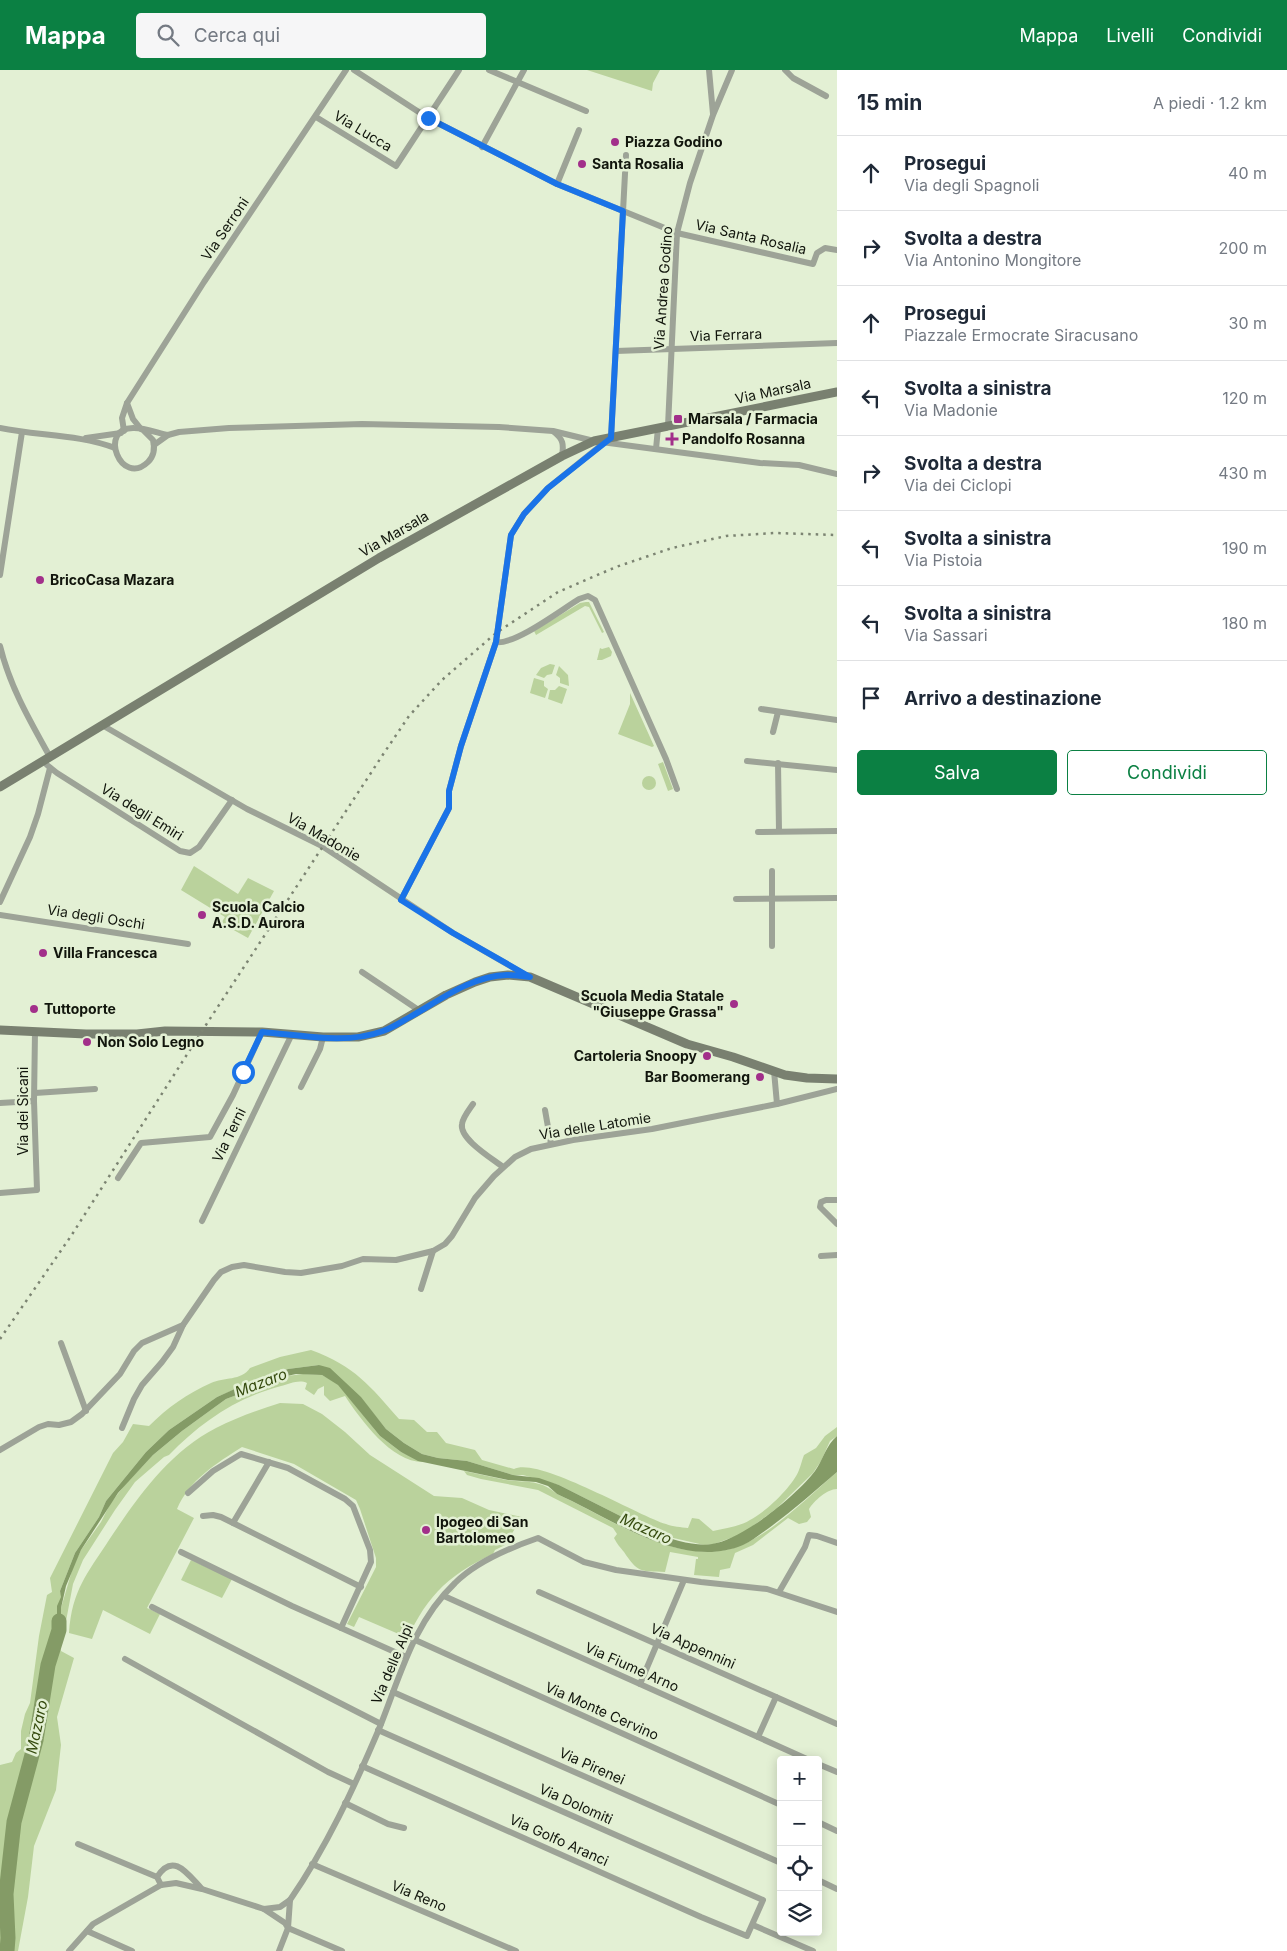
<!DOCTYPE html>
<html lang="it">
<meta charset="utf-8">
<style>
:root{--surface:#fff;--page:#f6f6f7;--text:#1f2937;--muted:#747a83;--line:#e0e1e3;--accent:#0b8043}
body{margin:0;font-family:Inter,sans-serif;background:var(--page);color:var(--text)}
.controls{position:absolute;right:15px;bottom:15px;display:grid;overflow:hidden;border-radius:5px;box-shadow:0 2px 12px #0003}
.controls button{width:45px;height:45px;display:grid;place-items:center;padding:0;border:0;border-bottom:1px solid var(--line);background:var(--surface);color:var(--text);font:25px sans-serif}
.stop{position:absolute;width:15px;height:15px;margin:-11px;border:4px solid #1a73e8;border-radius:50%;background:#fff}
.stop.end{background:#1a73e8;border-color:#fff;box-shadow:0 1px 5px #0008}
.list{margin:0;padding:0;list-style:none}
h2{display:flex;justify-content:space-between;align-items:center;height:65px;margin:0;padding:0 20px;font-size:21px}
h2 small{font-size:16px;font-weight:400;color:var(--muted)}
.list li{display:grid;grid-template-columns:32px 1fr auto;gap:15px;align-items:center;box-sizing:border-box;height:75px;padding:0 20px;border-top:1px solid var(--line)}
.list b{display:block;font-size:19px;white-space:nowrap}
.list p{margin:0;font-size:16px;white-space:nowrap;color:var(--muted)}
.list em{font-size:16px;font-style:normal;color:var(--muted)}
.actions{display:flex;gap:10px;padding:15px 20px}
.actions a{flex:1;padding:11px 0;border:1px solid var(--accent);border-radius:5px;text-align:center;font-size:18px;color:var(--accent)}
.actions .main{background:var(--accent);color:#fff}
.icon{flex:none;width:28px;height:28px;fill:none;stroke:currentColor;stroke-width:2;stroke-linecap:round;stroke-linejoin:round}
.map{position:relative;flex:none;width:837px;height:1881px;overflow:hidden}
header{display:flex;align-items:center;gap:30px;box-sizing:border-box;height:70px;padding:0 25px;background:var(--accent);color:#fff}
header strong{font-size:24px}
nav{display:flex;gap:28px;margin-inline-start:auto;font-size:18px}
.search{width:350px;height:45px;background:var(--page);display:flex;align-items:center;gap:12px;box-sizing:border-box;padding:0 18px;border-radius:5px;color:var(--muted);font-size:19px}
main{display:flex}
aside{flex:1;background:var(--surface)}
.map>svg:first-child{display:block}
</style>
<header>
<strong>Mappa</strong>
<div class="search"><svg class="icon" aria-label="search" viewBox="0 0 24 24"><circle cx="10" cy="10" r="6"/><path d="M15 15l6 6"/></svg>Cerca qui</div>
<nav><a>Mappa</a><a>Livelli</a><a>Condividi</a></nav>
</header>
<main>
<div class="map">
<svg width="837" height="1881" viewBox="0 0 837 1881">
<rect width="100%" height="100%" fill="#e3f0d4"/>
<g fill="#bad29c">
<path d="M587,0H660L653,13L652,21Z"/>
<path d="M586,532H589L604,562L602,563L589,537L585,536L536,565L534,561L580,533Z"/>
<path d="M609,577L612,582L611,586L602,590H597L600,578L602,579Z"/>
<path d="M550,594L555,595L552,604L547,605L544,608L536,605L541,598Z"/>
<path d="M559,596L568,605L569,616L560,613V608L556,605Z"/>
<path d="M534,608L544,611V616L548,619L545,628L530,623Z"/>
<path d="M559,616L567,619L562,634L548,629L550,620H555Z"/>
<path d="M630,623L654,676L652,677L618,664L630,634Z"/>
<path d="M663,692L673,719L668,721L658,694Z"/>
<circle cx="649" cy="713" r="7"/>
<path d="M194,796L238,824L248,808L274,821L248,868L221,853L225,847L181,820Z"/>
<path d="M311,1280C355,1296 370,1316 399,1349L414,1350L427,1362H437L446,1373L475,1380L482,1390L514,1399C537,1386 637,1445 666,1454C673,1457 681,1457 688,1458L692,1448L699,1449L713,1461C725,1458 739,1457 750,1450C766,1442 793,1416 799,1400C801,1395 802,1390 804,1385L816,1378L825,1366L837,1357V1366L830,1371L821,1391L813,1403L777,1438L742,1464L714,1474L704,1475L656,1464L559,1415L523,1405H513L467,1391L438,1388L422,1384L404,1373L386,1359L360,1327L319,1295L288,1299L266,1306L217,1327L169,1360L146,1382L106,1431L99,1447L75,1483L60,1521L62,1527L57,1541L58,1557L55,1562L61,1560V1538L73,1497L81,1480L101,1452L110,1434L124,1416L153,1385L182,1361L226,1329L287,1306L303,1304L322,1305L338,1314L380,1366L401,1382L424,1392C392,1393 361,1350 345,1326L330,1331L324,1325V1316L318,1319L314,1325L305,1319L307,1313C299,1309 289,1314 281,1316C236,1328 201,1352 169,1385L164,1387L135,1412L115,1440L83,1490L73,1514L63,1567L59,1572L61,1581L74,1588L57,1647L61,1675L56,1720L34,1776L28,1827L18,1881H0V1695L12,1692L16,1683L21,1679V1661L25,1644L30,1633L39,1566L47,1525L52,1522L50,1508L113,1383L123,1372L133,1354L149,1356C167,1338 188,1323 211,1313C224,1307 241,1311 250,1298L280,1287Z"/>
<path d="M280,1333L303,1334L322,1344L345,1362L370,1385L434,1426L462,1428L489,1440L522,1447L505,1475L495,1480L493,1484C445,1506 424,1530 403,1578L397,1575L401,1565L359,1547L354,1557L347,1554L376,1497V1488L360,1439L356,1430L294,1394L242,1377C217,1393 189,1410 177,1439L194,1448L147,1538L160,1544L150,1564L103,1540L92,1569L69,1563C72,1520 87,1504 109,1470C137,1428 169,1382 216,1358C236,1348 258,1340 280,1333Z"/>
<path d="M464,1401C478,1404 492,1407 506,1410C528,1413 539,1409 557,1424C612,1449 688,1505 750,1471C782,1454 809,1426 837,1402V1419C827,1419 814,1431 809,1439L811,1447L807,1452L799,1454L788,1448L753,1475L735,1483L730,1498L720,1500L719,1507L694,1505L696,1489H698V1487L670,1482L665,1502C640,1501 638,1503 624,1482C620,1477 617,1474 614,1468L617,1464L613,1458L538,1420L481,1409L467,1405Z"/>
<path d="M191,1490L232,1509L222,1528L181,1510Z"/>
</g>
<path fill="#849b66" d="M319,1295L330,1298L361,1327L386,1359L404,1373L422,1384L438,1388L467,1391L513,1405L539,1408L559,1415L656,1464C672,1469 695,1477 712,1474C742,1470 797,1425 815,1401C823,1390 826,1375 837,1366V1402C815,1421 792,1441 769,1458C760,1464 752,1471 743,1475C682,1501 611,1448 557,1424L548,1416L536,1412L508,1410L418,1391L401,1382L380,1366L338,1315L322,1305L296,1304L287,1306L226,1329L182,1361L153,1385L118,1423L81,1480L66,1516L61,1538V1560L55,1569V1562L57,1557V1536L61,1527L60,1521L75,1483L99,1447L106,1431L146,1382L169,1360L217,1327L237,1318L288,1299Z"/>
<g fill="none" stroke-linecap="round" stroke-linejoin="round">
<path stroke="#849b66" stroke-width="15" d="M7,1881L8,1868L6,1824L14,1752L36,1670L48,1595L59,1560V1551"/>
<g stroke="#9da397" stroke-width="6">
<path d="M354,0L428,48L557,114L677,163L813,194L817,183L825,178L837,180"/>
<path d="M489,0L586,41"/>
<path d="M709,0L713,44"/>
<path d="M785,0L793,8L826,26"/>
<path d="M316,47L396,96L459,0"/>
<path d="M482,77L524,0"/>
<path d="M557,114L579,60"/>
<path d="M616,281L837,273"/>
<path d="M127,333L133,349L141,359"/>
<path d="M668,356L677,163L690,113L713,45L732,0"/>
<path d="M0,358C38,366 78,364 115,378"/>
<path d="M143,360L153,370C155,378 154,386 148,392C121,418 97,357 134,358C145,358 158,363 168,365"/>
<path d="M124,361L122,348L127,333L204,212L346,0"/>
<path d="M554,362C563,369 564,374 562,386"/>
<path d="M86,368L121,363"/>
<path d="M611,368L626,85"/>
<path d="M154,375L168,365L179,362L229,358L362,354L499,357L553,361L594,371L760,393L799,395L837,404"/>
<path d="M656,379L658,358"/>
<path d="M0,505L22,362"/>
<path d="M496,572C515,575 561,540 579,529L588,526L595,530L666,689L677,719"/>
<path d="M0,576C10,617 30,651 50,687"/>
<path d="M761,639L837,650"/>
<path d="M102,655L247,739L322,776L453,863L526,905"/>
<path d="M773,662L778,642"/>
<path d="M44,691L47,695L57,703L180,781L190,783L199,777L232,730"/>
<path d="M747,691L837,700"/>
<path d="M778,693L779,761"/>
<path d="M758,762L837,761"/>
<path d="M772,801V876"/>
<path d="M736,829L837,828"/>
<path d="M401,830L449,738V721L461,676L496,572L511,465L524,444L548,418L605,372"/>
<path d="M0,832L30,767L38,744L50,698"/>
<path d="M0,845L188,874"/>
<path d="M362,902L420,941"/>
<path d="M774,1001L777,1034L837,1019"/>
<path d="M301,1017L320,979L323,967"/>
<path d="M35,1023L95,1019"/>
<path d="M0,1033L34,1031"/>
<path d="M473,1034C469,1040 463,1047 462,1054C459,1069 493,1089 503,1097"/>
<path d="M545,1040L551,1074"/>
<path d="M118,1108L141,1073L210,1067L233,1025L262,962"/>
<path d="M0,1123L37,1120L34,1031L35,962"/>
<path d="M837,1130H826L821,1132L820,1137L837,1154"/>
<path d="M202,1151L292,964"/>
<path d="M821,1186L837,1185"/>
<path d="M421,1219L433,1181"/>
<path d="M61,1273L86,1341"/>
<path d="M122,1358L134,1329L142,1315L162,1292L173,1277L183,1255"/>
<path d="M0,1380L39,1357L48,1354L59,1355L71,1352L82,1344L120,1304L134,1281L142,1273L183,1255L214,1210L221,1202L232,1197L244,1195L285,1202L301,1203L342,1196L363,1189L396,1190L433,1181L445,1174L452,1166L475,1128L494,1106L515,1087L531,1079L573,1070L652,1059L777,1034"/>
<path d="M188,1423L213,1401L241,1384L288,1398L345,1429L353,1436L370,1480L371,1492L341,1558"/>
<path d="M203,1446L213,1445L221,1447L361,1517"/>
<path d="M233,1453L269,1392"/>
<path d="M181,1482L292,1536L406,1587"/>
<path d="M539,1522L837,1654"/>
<path d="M779,1522L805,1477L809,1465L817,1466L837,1473"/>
<path d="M444,1526L809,1690"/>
<path d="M152,1537L381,1654"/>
<path d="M413,1569L781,1735"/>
<path d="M125,1589L328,1702L354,1714"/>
<path d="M640,1614L684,1510"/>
<path d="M393,1622L781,1793"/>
<path d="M758,1667L776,1627"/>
<path d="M818,1694L837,1702"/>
<path d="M362,1696L701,1847L747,1866L763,1830L378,1660"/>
<path d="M345,1733L388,1754L404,1758"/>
<path d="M818,1752L837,1761"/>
<path d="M78,1774L157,1807L161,1815"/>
<path d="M312,1794L516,1881"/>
<path d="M157,1807C173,1782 187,1803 201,1818"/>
<path d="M818,1810L837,1819"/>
<path d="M264,1839L285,1853L288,1858L342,1881"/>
<path d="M753,1855L813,1881"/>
<path d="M87,1861L132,1881"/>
<path d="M69,1881L93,1854L161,1815L176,1813L202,1819L264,1839L280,1837L290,1830C326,1778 354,1718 379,1659C400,1607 413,1553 455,1513C475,1493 512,1477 538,1468L584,1492L616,1500L701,1512L767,1519L837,1542"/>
<path d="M279,1881L288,1858L290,1830"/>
</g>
<g stroke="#798070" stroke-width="9">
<path d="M0,717L379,488L562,386L594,371L837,322"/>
<path d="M0,960L86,964H137L165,961L262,962L323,967H358L384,961L446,925L475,912L490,907L508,905L530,907L687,974L733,987L785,1005L807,1008L837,1009"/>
</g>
<path stroke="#7c8472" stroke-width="2.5" stroke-dasharray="2.5 5" stroke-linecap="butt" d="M0,1269L71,1166L202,961L382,686L409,646L442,610L496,563L558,522L616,497L672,478L726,466L775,463L837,465"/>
</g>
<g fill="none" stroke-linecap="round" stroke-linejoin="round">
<path stroke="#1a73e8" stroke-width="6" d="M243,1002L262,962C301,965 346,975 383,961C392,958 401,952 410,947C440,930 471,906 507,905C514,905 522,906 530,907L453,863L401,830L449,738V721L461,676L496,572L511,465L524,444L548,418L611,368L623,141L557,114L428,48"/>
</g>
<g fill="#a22f8a" stroke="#e3f0d4" stroke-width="2">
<circle cx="615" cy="72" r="5"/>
<circle cx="582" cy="94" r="5"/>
<rect x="673" y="344" width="10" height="10" rx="2.5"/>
<path d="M669.5 361.5h5v5h5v5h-5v5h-5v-5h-5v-5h5z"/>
<circle cx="40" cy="510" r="5"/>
<circle cx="202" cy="845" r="5"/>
<circle cx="43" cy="883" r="5"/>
<circle cx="734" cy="934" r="5"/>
<circle cx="34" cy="939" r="5"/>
<circle cx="87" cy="972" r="5"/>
<circle cx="707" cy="986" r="5"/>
<circle cx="760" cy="1007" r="5"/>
<circle cx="426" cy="1460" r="5"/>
</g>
<g text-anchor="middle" stroke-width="5" stroke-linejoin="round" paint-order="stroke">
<g font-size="14" fill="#11150c" stroke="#e3f0d4">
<text transform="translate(363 61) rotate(31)" y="5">Via Lucca</text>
<text transform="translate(225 159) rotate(-56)" y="5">Via Serroni</text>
<text transform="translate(751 167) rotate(13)" y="5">Via Santa Rosalia</text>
<text transform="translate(663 218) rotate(-86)" y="5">Via Andrea Godino</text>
<text transform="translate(726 265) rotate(-2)" y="5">Via Ferrara</text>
<text transform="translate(773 321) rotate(-12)" y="5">Via Marsala</text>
<text transform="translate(394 464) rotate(-30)" y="5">Via Marsala</text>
<text transform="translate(142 742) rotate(32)" y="5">Via degli Emiri</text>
<text transform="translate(324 767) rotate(30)" y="5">Via Madonie</text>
<text transform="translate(96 847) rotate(9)" y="5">Via degli Oschi</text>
<text transform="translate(23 1041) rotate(-90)" y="5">Via dei Sicani</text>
<text transform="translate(595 1056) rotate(-9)" y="5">Via delle Latomie</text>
<text transform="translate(229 1065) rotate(-64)" y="5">Via Terni</text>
<text transform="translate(693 1576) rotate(24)" y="5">Via Appennini</text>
<text transform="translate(392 1594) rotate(-67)" y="5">Via delle Alpi</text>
<text transform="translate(632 1597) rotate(24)" y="5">Via Fiume Arno</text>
<text transform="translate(602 1641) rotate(24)" y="5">Via Monte Cervino</text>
<text transform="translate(592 1696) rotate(24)" y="5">Via Pirenei</text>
<text transform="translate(576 1734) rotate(24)" y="5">Via Dolomiti</text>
<text transform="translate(559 1770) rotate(24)" y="5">Via Golfo Aranci</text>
<text transform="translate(419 1826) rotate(23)" y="5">Via Reno</text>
</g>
<g font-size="14" font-weight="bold" fill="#11150c" stroke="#e3f0d4" text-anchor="start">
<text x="625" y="77">Piazza Godino</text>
<text x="592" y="99">Santa Rosalia</text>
<text x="688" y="354">Marsala / Farmacia</text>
<text x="682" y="374">Pandolfo Rosanna</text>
<text x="50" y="515">BricoCasa Mazara</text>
<text x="212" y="842">Scuola Calcio<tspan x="212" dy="16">A.S.D. Aurora</tspan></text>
<text x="53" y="888">Villa Francesca</text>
<text x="724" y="931" text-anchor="end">Scuola Media Statale<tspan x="724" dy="16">"Giuseppe Grassa"</tspan></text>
<text x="44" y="944">Tuttoporte</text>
<text x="97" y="977">Non Solo Legno</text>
<text x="697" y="991" text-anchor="end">Cartoleria Snoopy</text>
<text x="750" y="1012" text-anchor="end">Bar Boomerang</text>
<text x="436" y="1457">Ipogeo di San<tspan x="436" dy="16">Bartolomeo</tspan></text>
</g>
<g font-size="15" font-style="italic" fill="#354a0e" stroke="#e3f0d4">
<text transform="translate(261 1313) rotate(-21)" y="5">Mazaro</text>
<text transform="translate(646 1459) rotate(24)" y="5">Mazaro</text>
<text transform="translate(37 1657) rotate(-78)" y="5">Mazaro</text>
</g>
</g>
</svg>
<div class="controls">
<button>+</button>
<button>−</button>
<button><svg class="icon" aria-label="locate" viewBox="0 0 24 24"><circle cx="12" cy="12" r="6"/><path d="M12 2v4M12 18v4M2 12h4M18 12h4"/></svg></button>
<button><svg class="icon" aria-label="layers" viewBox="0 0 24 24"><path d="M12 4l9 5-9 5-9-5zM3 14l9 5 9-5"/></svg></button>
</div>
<div class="stop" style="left:243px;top:1002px"></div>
<div class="stop end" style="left:428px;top:48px"></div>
</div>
<aside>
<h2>15 min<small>A piedi · 1.2 km</small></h2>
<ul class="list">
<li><svg class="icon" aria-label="ahead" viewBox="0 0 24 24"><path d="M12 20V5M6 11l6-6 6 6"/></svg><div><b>Prosegui</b><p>Via degli Spagnoli</p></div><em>40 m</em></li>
<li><svg class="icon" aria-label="right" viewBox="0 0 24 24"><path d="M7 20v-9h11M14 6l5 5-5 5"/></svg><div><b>Svolta a destra</b><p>Via Antonino Mongitore</p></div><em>200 m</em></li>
<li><svg class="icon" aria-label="ahead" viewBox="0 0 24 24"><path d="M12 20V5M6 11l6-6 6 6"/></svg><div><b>Prosegui</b><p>Piazzale Ermocrate Siracusano</p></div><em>30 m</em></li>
<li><svg class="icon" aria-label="left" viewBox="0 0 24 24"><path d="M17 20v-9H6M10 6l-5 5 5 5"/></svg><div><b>Svolta a sinistra</b><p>Via Madonie</p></div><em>120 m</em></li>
<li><svg class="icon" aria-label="right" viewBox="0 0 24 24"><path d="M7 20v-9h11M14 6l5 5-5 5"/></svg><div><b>Svolta a destra</b><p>Via dei Ciclopi</p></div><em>430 m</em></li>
<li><svg class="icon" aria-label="left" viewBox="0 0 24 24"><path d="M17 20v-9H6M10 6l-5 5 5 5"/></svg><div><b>Svolta a sinistra</b><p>Via Pistoia</p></div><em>190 m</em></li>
<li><svg class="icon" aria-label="left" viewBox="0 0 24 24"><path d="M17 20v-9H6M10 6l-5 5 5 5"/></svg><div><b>Svolta a sinistra</b><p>Via Sassari</p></div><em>180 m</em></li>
<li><svg class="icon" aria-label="arrive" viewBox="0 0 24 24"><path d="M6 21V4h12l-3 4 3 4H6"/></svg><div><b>Arrivo a destinazione</b></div></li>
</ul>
<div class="actions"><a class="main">Salva</a><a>Condividi</a></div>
</aside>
</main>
